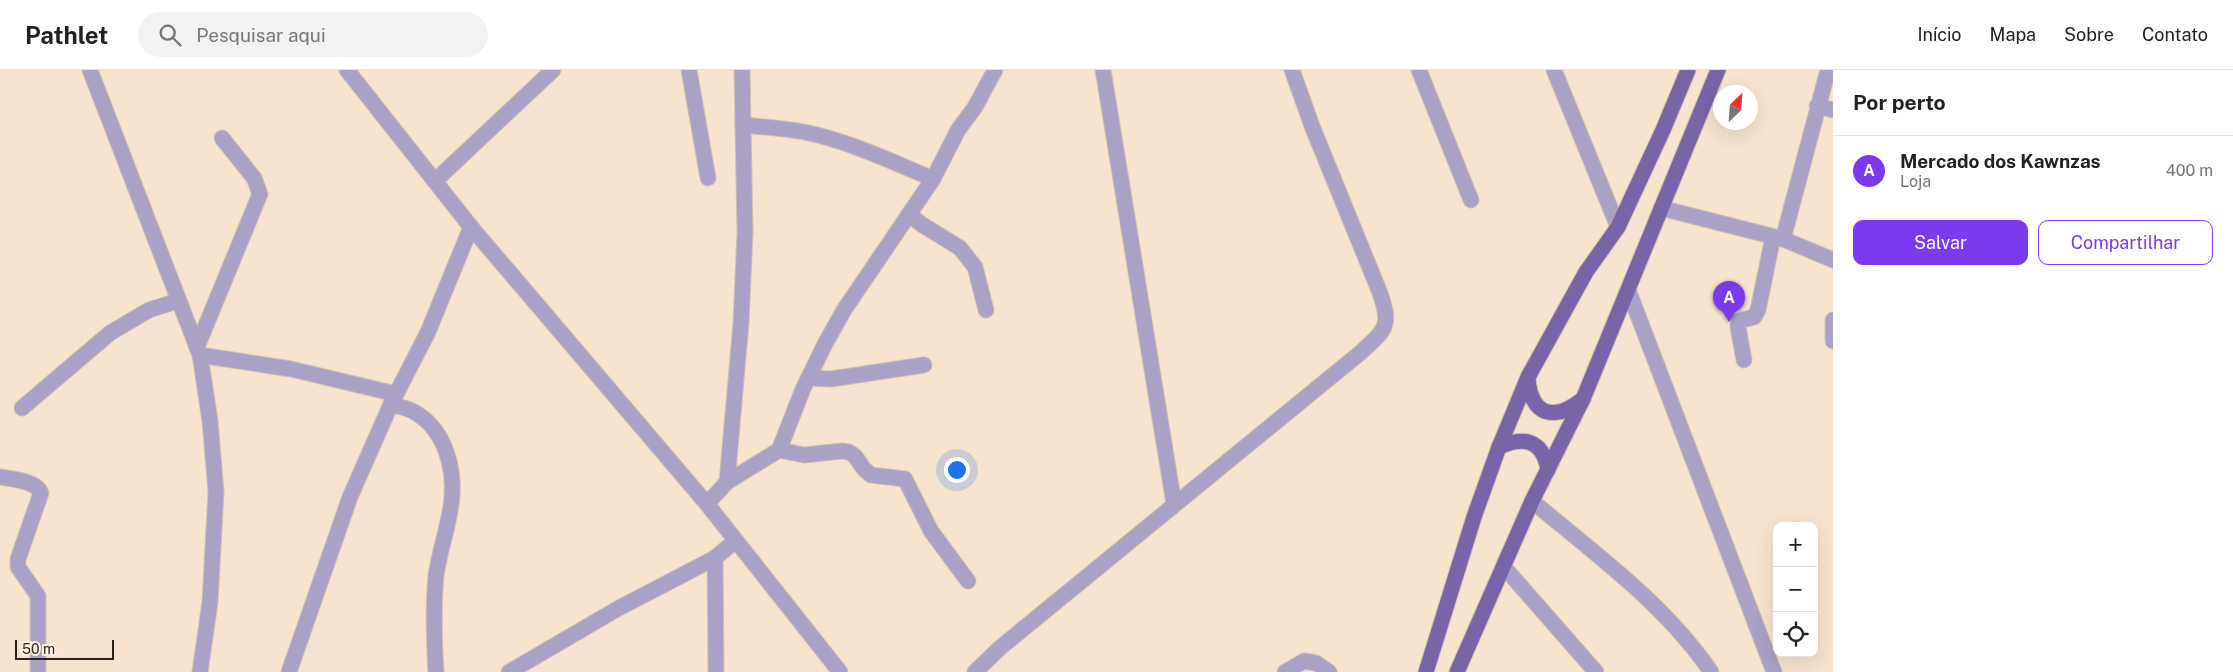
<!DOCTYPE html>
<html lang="pt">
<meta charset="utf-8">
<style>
:root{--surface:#fff;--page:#f2f2f2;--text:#202124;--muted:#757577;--line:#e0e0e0;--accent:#7c3aed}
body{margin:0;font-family:"Public Sans",sans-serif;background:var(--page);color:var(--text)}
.controls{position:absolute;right:15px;bottom:15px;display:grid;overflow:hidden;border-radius:10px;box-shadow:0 5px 20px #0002}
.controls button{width:45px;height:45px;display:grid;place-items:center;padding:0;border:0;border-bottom:1px solid var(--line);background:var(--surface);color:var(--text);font:25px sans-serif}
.compass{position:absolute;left:1713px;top:15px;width:45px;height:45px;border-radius:50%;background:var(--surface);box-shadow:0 5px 20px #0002;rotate:25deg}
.scale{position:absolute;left:15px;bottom:12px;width:99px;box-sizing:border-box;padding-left:5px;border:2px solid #29221b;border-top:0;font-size:14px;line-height:18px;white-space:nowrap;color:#29221b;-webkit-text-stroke:4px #fef3e6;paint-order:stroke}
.you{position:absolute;left:956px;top:399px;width:18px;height:18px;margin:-12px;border:4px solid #fff;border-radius:50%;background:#1a73e8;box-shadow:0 0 0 8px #1a73e833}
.badge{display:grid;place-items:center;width:32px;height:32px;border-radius:50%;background:var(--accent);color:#fff;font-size:16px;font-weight:700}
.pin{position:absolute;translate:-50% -41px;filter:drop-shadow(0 1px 2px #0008)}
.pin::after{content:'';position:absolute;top:26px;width:18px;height:15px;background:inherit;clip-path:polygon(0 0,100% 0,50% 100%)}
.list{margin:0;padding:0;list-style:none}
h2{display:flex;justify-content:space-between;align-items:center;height:65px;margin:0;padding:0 20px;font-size:21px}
h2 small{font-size:16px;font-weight:400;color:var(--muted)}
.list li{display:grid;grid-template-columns:32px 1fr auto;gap:15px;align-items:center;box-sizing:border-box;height:70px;padding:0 20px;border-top:1px solid var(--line)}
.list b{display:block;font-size:19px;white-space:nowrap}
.list p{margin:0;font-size:16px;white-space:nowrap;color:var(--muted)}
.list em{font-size:16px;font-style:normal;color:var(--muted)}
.actions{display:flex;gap:10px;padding:15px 20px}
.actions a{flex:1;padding:11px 0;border:1px solid var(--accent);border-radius:10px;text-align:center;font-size:18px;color:var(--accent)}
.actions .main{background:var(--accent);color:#fff}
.icon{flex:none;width:28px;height:28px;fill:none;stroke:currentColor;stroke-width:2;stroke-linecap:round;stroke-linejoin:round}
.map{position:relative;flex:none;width:1833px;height:602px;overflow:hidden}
header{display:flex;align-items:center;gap:30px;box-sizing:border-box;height:70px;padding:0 25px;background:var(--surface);border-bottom:1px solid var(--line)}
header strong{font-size:24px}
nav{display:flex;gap:28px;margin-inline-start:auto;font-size:18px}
.search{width:350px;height:45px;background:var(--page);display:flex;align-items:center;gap:12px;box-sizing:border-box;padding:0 18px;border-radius:28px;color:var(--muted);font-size:19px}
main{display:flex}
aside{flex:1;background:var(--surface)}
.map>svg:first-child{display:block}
</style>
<header>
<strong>Pathlet</strong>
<div class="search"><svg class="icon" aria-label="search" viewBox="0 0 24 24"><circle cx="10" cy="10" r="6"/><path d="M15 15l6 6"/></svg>Pesquisar aqui</div>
<nav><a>Início</a><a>Mapa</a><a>Sobre</a><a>Contato</a></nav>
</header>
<main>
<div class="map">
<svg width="1833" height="602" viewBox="0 0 1833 602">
<rect width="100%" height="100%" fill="#f6e4cf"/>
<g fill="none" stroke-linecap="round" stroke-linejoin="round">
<g stroke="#d1c1af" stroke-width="17">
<g id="minor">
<path d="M90,0L200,285L210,351L216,422L210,532L200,602"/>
<path d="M347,0L471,157L707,434L840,602"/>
<path d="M689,0L708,108"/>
<path d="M1103,0L1174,434"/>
<path d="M1419,0L1471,130"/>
<path d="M1554,0L1618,157"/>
<path d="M1817,36L1833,40"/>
<path d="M743,55C763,57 784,58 804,62C846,70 893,92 933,109"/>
<path d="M436,110L553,0"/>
<path d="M1661,138L1783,169L1833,190"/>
<path d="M909,144L921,154L960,178L975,197L986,240"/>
<path d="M1783,169L1828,0"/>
<path d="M1629,222L1774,602"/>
<path d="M1833,250V271"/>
<path d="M197,277L260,124L254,108L222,68"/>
<path d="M200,285L291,299L396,324"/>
<path d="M1744,290L1738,257L1739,251L1754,247L1758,240L1773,167"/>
<path d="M809,308L831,309L924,295"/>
<path d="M391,334C399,337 409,338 416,343C446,361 456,401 451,435C448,459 439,482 436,506C433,538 434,570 436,602"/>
<path d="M22,338L110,263L149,240L177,231"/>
<path d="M779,380L804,385L842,381L849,382L855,386L864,399L871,405L905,409L931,461L968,511"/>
<path d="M0,407C12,409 37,411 41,423L18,489V497L38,526V602"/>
<path d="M727,412L779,380L803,319L825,274L844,240L933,109L958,60L975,37L995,0"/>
<path d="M1532,431C1594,483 1666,535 1711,602"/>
<path d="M707,434L727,412L741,253L745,162L742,0"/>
<path d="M1504,497L1596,602"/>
<path d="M289,602L350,427L391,334L428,262L471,157"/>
<path d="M509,602L619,538L715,488"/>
<path d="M716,602L715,488L735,471"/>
<path d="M975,602L1001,577L1360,283C1385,260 1392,257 1380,223L1312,56L1292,0"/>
<path d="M1285,602L1304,591L1316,593L1329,602"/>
</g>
</g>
<g stroke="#d1c1af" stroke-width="17">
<g id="major">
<path d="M1528,308C1529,325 1536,346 1558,342C1567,341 1576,334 1583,329"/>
<path d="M1499,377C1525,365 1543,371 1548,400"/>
<path d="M1426,602L1474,447L1499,377L1528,307L1586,202L1618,157L1663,60L1688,0"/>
<path d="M1457,602L1532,431L1583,329L1718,0"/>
</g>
</g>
<use href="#minor" stroke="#aaa1c6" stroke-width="15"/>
<use href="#major" stroke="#7765a7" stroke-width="15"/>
</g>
</svg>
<div class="controls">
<button>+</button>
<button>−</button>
<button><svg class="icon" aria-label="locate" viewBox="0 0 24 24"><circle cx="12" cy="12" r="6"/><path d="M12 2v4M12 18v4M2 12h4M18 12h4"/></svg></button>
</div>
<svg class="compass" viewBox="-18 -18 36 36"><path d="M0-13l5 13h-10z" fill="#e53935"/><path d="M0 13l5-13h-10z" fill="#757577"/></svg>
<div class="scale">50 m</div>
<div class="you"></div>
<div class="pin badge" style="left:1729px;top:252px">A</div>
</div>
<aside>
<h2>Por perto<small></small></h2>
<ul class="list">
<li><span class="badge">A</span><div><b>Mercado dos Kawnzas</b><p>Loja</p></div><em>400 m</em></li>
</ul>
<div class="actions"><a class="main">Salvar</a><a>Compartilhar</a></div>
</aside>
</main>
